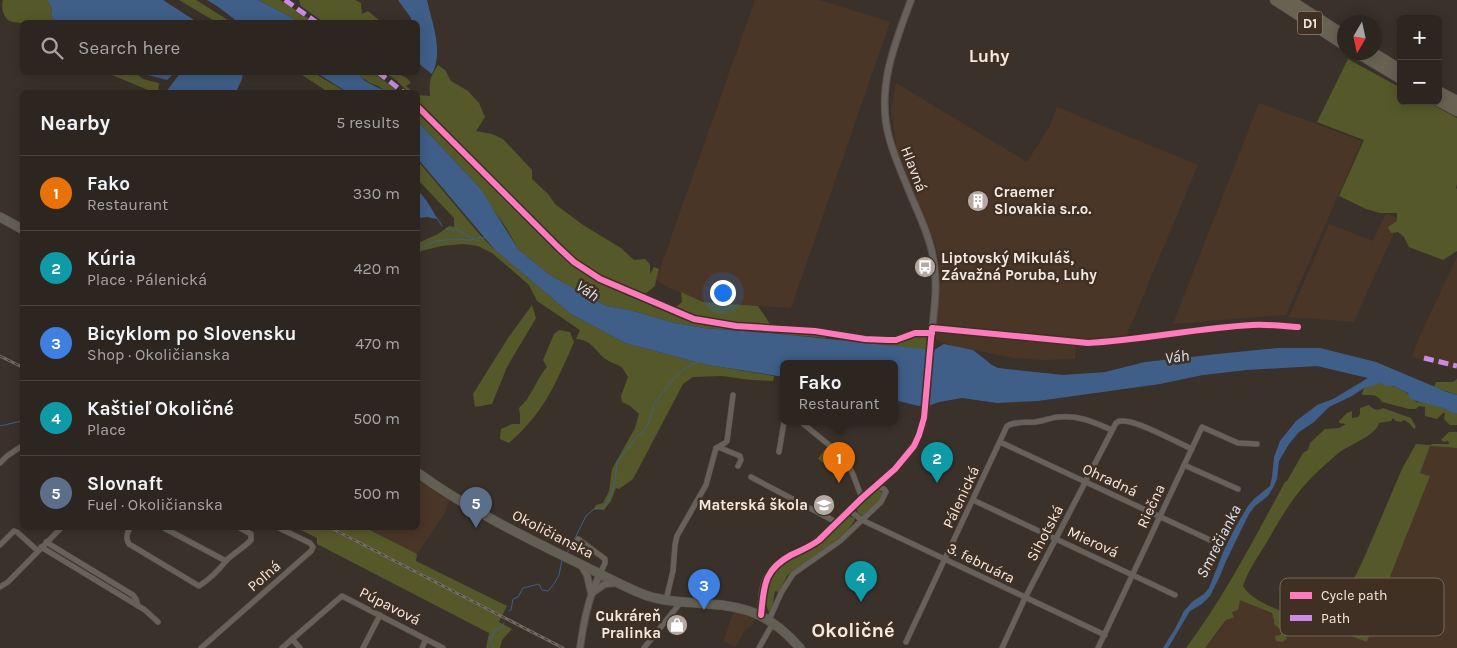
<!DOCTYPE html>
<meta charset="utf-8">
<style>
:root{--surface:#2c2520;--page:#342d29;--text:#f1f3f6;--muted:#a6a5a5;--line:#48423e;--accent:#b45309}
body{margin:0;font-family:Karla,sans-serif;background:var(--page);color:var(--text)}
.controls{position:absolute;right:15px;top:15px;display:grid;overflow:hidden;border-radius:8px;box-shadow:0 2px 12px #0003}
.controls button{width:45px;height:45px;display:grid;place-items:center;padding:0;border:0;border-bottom:1px solid var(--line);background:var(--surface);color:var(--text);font:25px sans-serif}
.compass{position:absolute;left:1337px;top:15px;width:45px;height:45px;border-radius:50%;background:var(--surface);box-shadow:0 2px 12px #0003;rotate:189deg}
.you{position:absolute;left:722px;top:292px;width:18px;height:18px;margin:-12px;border:4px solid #fff;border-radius:50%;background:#1a73e8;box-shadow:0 0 0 8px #1a73e833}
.badge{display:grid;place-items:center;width:32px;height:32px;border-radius:50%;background:var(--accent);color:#fff;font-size:16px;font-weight:700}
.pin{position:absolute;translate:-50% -41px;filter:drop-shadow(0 1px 2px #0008)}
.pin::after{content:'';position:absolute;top:26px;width:18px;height:15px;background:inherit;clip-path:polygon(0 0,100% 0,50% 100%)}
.popup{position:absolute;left:780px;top:360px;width:118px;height:65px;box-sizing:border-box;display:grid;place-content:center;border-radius:8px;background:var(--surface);filter:drop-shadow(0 1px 4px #0005);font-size:16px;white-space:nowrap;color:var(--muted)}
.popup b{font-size:19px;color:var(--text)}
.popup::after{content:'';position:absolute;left:50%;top:100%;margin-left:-10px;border:10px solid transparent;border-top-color:var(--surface)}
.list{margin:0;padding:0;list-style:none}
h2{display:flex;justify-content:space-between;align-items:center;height:65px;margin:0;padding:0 20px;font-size:21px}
h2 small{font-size:16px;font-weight:400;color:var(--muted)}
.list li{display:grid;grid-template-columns:32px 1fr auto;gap:15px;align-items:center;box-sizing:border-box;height:75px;padding:0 20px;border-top:1px solid var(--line)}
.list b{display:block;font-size:19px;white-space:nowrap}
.list p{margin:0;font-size:16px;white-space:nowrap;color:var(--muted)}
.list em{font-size:16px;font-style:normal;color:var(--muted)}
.icon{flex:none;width:28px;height:28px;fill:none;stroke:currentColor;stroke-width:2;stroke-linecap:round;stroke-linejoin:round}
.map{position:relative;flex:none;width:1457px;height:648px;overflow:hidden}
.search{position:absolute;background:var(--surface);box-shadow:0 2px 12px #0003;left:20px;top:20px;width:400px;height:55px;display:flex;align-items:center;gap:12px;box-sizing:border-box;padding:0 18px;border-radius:8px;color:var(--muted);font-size:19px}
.panel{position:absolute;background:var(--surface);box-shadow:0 2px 12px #0003;left:20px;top:90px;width:400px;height:440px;border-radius:8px}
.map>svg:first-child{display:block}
</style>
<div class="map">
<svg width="1457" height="648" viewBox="0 0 1457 648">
<rect width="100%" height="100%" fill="#3a312a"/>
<g fill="#4a3627">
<path d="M755,0H820L890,22L791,308L703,302L668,287L656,280Z"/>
<path d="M896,83L1027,162L1050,126L1057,107L1198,165L1123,344L1091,346H1076L1075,359L1044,360L1013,358L965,348L949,352L950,345L927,336L941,263L934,240L897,150L891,110Z"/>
<path d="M1259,103L1362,141L1286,315L1173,324Z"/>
<path d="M1386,214L1400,219L1354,322L1289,317L1329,224L1373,241Z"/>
<path d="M1457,257V370L1412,357L1418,340Z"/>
<path d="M1430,446L1457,448V648H1205L1220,630L1239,599L1310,628L1335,630L1367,642L1391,574L1429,476L1420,473Z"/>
<path d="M418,473L451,495L445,513L417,554L366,528H418Z"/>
<path d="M734,612L756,618L752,625L743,633L736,647L723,641Z"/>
</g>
<g fill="#555929">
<path d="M3,0H47L52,8L51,16L57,22C46,22 18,25 10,21C3,18 1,7 3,0Z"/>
<path d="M179,0H196L231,22H216Z"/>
<path d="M258,0H280L314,22H300Z"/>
<path d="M299,0H355L361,3L362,14L368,11L381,22H323L301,6Z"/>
<path d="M1348,59L1401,88V101H1426L1457,118V184L1456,188L1457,189V251L1443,260L1409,247L1404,237L1398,232L1391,233L1388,227L1397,221V213H1380L1366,209L1339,196L1364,140L1317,122Z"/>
<path d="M438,65L445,70L451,81L468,91L479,103L485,117L476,131L492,134L503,139L532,170V179L548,194L555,204L583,225L621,248L634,260L645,259L650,264V274L654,267L659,269L656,280L655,286L645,294L602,277L572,256L564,247L536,223L510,195L418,103V95L430,96C429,81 430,77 438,65Z"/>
<path d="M107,73H139L138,75L143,79L159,83L158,92H153Z"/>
<path d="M299,73H314L346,92H328Z"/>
<path d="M359,73H374L399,92H386L378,86L370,83L361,77Z"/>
<path d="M386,73H399V74L407,78L411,83L406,86L413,92H408L397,81Z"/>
<path d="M418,111L533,227L579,270L591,278L666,311L699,321L746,328L774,330L775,333L704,328L675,323L630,310L606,306L550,275L518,249L507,229L488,202L480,188L418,122Z"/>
<path d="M418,161L481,236L495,250L571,314L625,343L708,365L774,376L773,381L751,380L722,376L693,377L683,384L633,479L619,489L616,488L611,501L604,510L594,509L596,505L603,503L609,491L612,469L635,428L639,414L630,406L622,402L621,396L628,377C620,361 616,367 604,358C594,349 591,340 576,339L580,330L537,301L529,285L492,253L478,246L463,244L441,246L421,251L418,253V243L438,234L449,226L454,227V218L418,180Z"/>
<path d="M681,292L703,302L758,306L770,324C738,323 704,322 675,308L682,302Z"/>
<path d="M532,305L536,318L507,367L492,404L475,407L473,394L508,338Z"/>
<path d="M559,330L570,332L574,342C556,383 544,413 509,443L500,439L501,429L512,424H520V414L519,408C532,397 536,379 547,367L543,360L554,334Z"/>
<path d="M781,330L826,335V338L781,334Z"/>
<path d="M927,336V350L839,340L840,338L895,342H900L909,337Z"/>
<path d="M1457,379V395L1434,387L1436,382H1453Z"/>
<path d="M1374,383H1381C1386,386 1390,385 1396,387C1404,390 1410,395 1416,402C1427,403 1443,406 1452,413H1457V425H1450L1444,419L1445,413H1443L1437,419L1425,416V407L1419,406L1416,409H1409L1382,402C1378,394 1371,395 1363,395L1362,394L1364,388Z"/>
<path d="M1369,405C1374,410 1377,411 1383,408L1411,418L1416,427L1414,429L1409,423L1404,420L1401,422L1396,421L1393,418L1391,421L1379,423C1375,437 1347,445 1336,455C1325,465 1313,475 1303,487C1288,504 1277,525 1265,545C1257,558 1248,571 1243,586C1254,606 1302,617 1323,628L1322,629C1308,628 1303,625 1292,635L1287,632L1285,634L1287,639L1282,642L1276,641L1275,636L1280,635L1282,631L1274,624V620L1272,613L1240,600L1238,610L1232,612L1234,617L1226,620L1205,648H1186C1225,596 1254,539 1285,482L1287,481L1303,453L1308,450L1310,443L1325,429L1339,428L1346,424L1339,423V421L1347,413L1352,411V418L1358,417L1360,414V408Z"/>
<path d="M1449,432H1457V448L1430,446L1420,473L1430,476L1391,574L1367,642L1335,630L1341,617L1344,616L1351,592V587L1353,581L1364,558L1402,469L1416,444L1430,445L1432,444H1449L1448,441L1444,442L1441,440Z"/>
<path d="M824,450L842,462L835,471L818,459Z"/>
<path d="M876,489L884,493L882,499L863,516L858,513L857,509L858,506Z"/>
<path d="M848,516L855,518C853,531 806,565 793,570L787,576L779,592L775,591L772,608L769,612C760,595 768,579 780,567Z"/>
<path d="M297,528H366L417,554L416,561L507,606L499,622L512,629L502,640L500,648H486L489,633L317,544V538Z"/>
</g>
<g fill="#3f5f89">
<path d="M47,0H163L197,22H57L51,16L52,8Z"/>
<path d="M207,0H258L300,22H238L217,6Z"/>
<path d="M398,0H427C432,23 444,52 432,74L418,63V22H411V18Z"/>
<path d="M181,72H243V73L242,79L236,92H166Z"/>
<path d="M140,73H174L167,80Z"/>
<path d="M317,73H359C362,83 378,86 386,92H347Z"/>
<path d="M418,122L480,188L518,249L550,275L606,306L630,310L675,323L704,328L781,334L923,349L934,350L944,344L973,350L992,365L998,368L1063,375L1105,372L1145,362L1227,353L1278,348H1320L1376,362L1447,392L1457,395V413H1452C1440,404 1422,405 1409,398L1408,393L1394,386H1386L1381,383L1364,388L1352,396L1329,407L1314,422L1299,432L1289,444L1279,461L1277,479L1274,486L1268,496L1255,506L1249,514L1226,561L1220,576L1210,596L1202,604L1190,611L1168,648H1163L1176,627L1184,611L1193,601L1204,594L1209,588L1224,550L1236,526L1248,506L1254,499L1270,486L1272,477L1274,457L1280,441L1296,421L1312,409L1317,405L1333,399L1368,378L1317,366L1247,370L1203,375L1160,384L1038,401L997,403L962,398L939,402L931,405L919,406L894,400V364H784V377L708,365L625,343L571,314L495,250L418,159Z"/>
<path d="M418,191C426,198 431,208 437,218L436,219L428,217L418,218Z"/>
</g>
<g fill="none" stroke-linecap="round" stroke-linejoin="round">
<g stroke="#3f5f89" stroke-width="1">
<path d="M437,218L442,226"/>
<path d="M446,229H456L474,239"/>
<path d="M418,249L436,241L456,239L470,240L481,237L487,239"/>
<path d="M0,426L22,421"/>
<path d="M567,553L574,541L577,534L586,516L594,509L603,508C613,499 616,475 617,461C623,455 628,448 634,440C638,435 644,432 647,426C650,420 651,414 653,408C655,402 659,396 663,392C675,376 680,370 698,362"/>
<path d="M509,611L511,610L513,599L518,597L523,588L539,584L542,590L548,591L554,584L559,575L562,560"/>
<path d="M494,648L490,643L494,630L501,628L504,623"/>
</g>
<g stroke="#575049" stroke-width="6">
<g id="minor">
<path d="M801,422L845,458L852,472L862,498"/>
<path d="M1000,442L1210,540"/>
<path d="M718,447L740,456L741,460L738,466"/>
<path d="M779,452L784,422"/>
<path d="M0,463L7,456L22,446"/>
<path d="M1184,465L1238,489"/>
<path d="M751,477L836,522"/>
<path d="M973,500L1175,595"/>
<path d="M849,510L862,520L1105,635"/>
<path d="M130,528C127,533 125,538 129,544L199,586C210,579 218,571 226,561C233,553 244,548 251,540V534L240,528"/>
<path d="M164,528L226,561"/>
<path d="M578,539L605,559V563L600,574"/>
<path d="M46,542L133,595L136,599L138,606"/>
<path d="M0,545L14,531L17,532L38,551"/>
<path d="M41,547L145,610L158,622"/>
<path d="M0,587L8,582L61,528"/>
<path d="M666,600L673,571L675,545L677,536L706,485L716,448L725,443L727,441L733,395"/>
<path d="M769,620L781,593L793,574L840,541L881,502L886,492L884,489L876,486"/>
<path d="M292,639L300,648"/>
<path d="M906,642L1007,426C1016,421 1025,423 1035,422C1043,421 1050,418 1058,417C1080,415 1093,422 1112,430"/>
<path d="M201,648L311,551L313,547L310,543L279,528"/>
<path d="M282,648L342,596L443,648"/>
<path d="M363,648L380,615"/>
<path d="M422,648L426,639"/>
<path d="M644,648L681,602"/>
<path d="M759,648L773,623"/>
<path d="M1002,648L1025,598L1116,423C1119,421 1119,421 1123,421C1139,421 1176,442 1192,449"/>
<path d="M1098,648L1202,427L1238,443L1257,444"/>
</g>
</g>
<g stroke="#575049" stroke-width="8">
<g id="tertiary">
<path d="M581,565L587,575L591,593"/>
<path d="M592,593L605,584L616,583"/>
<path d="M761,615C762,601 761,586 769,574C779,558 798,554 813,544C828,533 841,518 855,505C881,480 913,460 923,424C928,399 928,373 930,348C933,318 939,287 933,257C929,233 916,209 907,186C900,169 892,151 888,133C877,86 895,43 911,0"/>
<path d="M580,648C584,620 588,599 600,574"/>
</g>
</g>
<g stroke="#575049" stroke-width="10">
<g id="primary">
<path d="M0,217L22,229"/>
<path d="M418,473C468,509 524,537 580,564C601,574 622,586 645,595C665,602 687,602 708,604C749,606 773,617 800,648"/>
</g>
</g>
<g stroke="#575049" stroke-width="11">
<g id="motorway">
<path d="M1275,0L1344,45"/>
<path d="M1290,0L1344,35"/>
<path d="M1356,52L1401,79"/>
<path d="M1372,52L1401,70"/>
<path d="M1438,91L1457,101"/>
<path d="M1438,101L1457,111"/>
</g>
</g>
<use href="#minor" stroke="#67605b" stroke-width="5"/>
<use href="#tertiary" stroke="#67605b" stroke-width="6"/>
<use href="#primary" stroke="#645f54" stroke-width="9"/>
<use href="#motorway" stroke="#686253" stroke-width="10"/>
<g stroke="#716b66" stroke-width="3">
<g id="rail">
<path d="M0,356L22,367"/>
<path d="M331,528L563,648"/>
</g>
</g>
<use href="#rail" stroke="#403024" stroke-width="1" stroke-dasharray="4" stroke-linecap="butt"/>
<g stroke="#ca8be6" stroke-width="5" stroke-dasharray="10 5" stroke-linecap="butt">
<path d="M285,0L316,22"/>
<path d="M378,72L403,92"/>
<path d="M1424,358L1457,366"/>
</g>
<g stroke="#403024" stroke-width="9">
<g id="cycleway">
<path d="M418,107L559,248L574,262L600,279L694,319L736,326L815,331L865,339L887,340H896L915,333H932"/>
<path d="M761,615C764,587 763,570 791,555C801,550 810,547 819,540L862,498L895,469L914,446L919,435L924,418L932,328L1088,343C1143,340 1197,328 1252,325C1267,324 1283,326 1298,327"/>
</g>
</g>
<use href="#cycleway" stroke="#fd7abc" stroke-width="6"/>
</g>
<defs>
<g id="building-disc" transform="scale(1.125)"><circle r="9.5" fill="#b3a9a2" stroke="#403024"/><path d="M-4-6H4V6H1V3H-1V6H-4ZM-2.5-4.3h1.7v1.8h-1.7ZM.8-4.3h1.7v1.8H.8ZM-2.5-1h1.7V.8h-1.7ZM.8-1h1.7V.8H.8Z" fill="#fff"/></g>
<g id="bus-disc" transform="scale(1.125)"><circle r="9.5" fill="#b3a9a2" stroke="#403024"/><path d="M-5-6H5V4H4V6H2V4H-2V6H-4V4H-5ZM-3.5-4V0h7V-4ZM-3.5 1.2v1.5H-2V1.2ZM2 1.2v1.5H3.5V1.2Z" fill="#fff"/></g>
<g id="school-disc" transform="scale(1.125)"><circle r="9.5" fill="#b3a9a2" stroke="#403024"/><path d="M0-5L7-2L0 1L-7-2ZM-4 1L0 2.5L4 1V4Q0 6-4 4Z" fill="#fff"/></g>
<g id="shop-disc" transform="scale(1.125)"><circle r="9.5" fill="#b3a9a2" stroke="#403024"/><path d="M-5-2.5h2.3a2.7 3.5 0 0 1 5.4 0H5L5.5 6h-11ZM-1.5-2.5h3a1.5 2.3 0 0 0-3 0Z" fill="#fff"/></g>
</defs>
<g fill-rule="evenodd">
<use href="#building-disc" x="978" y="201"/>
<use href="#bus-disc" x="925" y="267"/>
<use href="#school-disc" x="824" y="505"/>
<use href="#shop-disc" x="677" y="625"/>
</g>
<g text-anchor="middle" stroke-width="5" stroke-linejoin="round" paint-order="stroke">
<rect fill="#403024" stroke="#beb2a9" stroke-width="1" x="1297.5" y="11.5" width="25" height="23" rx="4"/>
<g font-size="14" font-weight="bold" fill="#f4eae2">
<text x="1310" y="28">D1</text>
</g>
<g font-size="15" fill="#f4eae2" stroke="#403024">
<text transform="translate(914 169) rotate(69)" y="5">Hlavná</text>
<text transform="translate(1110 480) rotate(25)" y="5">Ohradná</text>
<text transform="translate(961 497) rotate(-65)" y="5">Pálenická</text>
<text transform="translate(1151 506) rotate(-65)" y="5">Riečna</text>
<text transform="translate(1045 533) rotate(-62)" y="5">Sihotská</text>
<text transform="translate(553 534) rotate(27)" y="5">Okoličianska</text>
<text transform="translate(1093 542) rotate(25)" y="5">Mierová</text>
<text transform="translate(981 563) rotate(26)" y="5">3. februára</text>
<text transform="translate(264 576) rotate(-41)" y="5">Poľná</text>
<text transform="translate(390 606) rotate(27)" y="5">Púpavová</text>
</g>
<g font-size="15" font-weight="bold" fill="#f4eae2" stroke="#403024" text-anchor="start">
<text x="994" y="197">Craemer<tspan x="994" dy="17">Slovakia s.r.o.</tspan></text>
<text x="941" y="263">Liptovský Mikuláš,<tspan x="941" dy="17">Závažná Poruba, Luhy</tspan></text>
<text x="808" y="510" text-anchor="end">Materská škola</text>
<text x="661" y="621" text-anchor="end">Cukráreň<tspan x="661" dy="17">Pralinka</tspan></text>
</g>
<g font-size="16" font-style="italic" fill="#dae5f4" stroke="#403024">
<text transform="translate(588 290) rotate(34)" y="6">Váh</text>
<text transform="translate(1177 356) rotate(-8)" y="6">Váh</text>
<text transform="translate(1218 541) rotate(-63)" y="6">Smrečianka</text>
</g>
<g font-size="18" font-weight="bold" fill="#f4eae2" stroke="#403024">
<text x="989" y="62">Luhy</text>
</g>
<g font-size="20" font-weight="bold" fill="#f4eae2" stroke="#403024">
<text x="853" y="637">Okoličné</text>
</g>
</g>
<rect x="1280" y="578" width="164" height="58" rx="8" fill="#403024" stroke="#76685d" stroke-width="1"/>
<rect x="1290" y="592" width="22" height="7" fill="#fd7abc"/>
<rect x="1290" y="615" width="22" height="6" fill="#ca8be6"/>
<g font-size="14" fill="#f4eae2">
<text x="1321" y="600">Cycle path</text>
<text x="1321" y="623">Path</text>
</g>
</svg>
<div class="controls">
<button>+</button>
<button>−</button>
</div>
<svg class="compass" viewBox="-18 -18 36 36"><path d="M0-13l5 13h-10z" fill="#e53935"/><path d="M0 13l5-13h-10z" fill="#a6a5a5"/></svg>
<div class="you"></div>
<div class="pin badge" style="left:839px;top:483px;background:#e8710a">1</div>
<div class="popup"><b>Fako</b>Restaurant</div>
<div class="pin badge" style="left:937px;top:483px;background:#0f9aa8">2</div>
<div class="pin badge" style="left:704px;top:610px;background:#3f7fe0">3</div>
<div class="pin badge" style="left:861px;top:602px;background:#0f9aa8">4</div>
<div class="pin badge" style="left:476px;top:528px;background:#5c6f8a">5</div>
<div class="search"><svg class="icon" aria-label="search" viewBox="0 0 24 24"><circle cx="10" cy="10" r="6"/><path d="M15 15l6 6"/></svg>Search here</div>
<section class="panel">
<h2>Nearby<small>5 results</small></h2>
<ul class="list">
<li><span class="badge" style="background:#e8710a">1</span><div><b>Fako</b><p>Restaurant</p></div><em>330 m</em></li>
<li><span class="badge" style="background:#0f9aa8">2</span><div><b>Kúria</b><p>Place · Pálenická</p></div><em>420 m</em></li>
<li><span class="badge" style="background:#3f7fe0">3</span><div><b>Bicyklom po Slovensku</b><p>Shop · Okoličianska</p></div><em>470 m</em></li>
<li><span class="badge" style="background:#0f9aa8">4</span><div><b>Kaštieľ Okoličné</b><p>Place</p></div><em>500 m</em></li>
<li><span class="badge" style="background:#5c6f8a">5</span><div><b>Slovnaft</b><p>Fuel · Okoličianska</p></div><em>500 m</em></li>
</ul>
</section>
</div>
